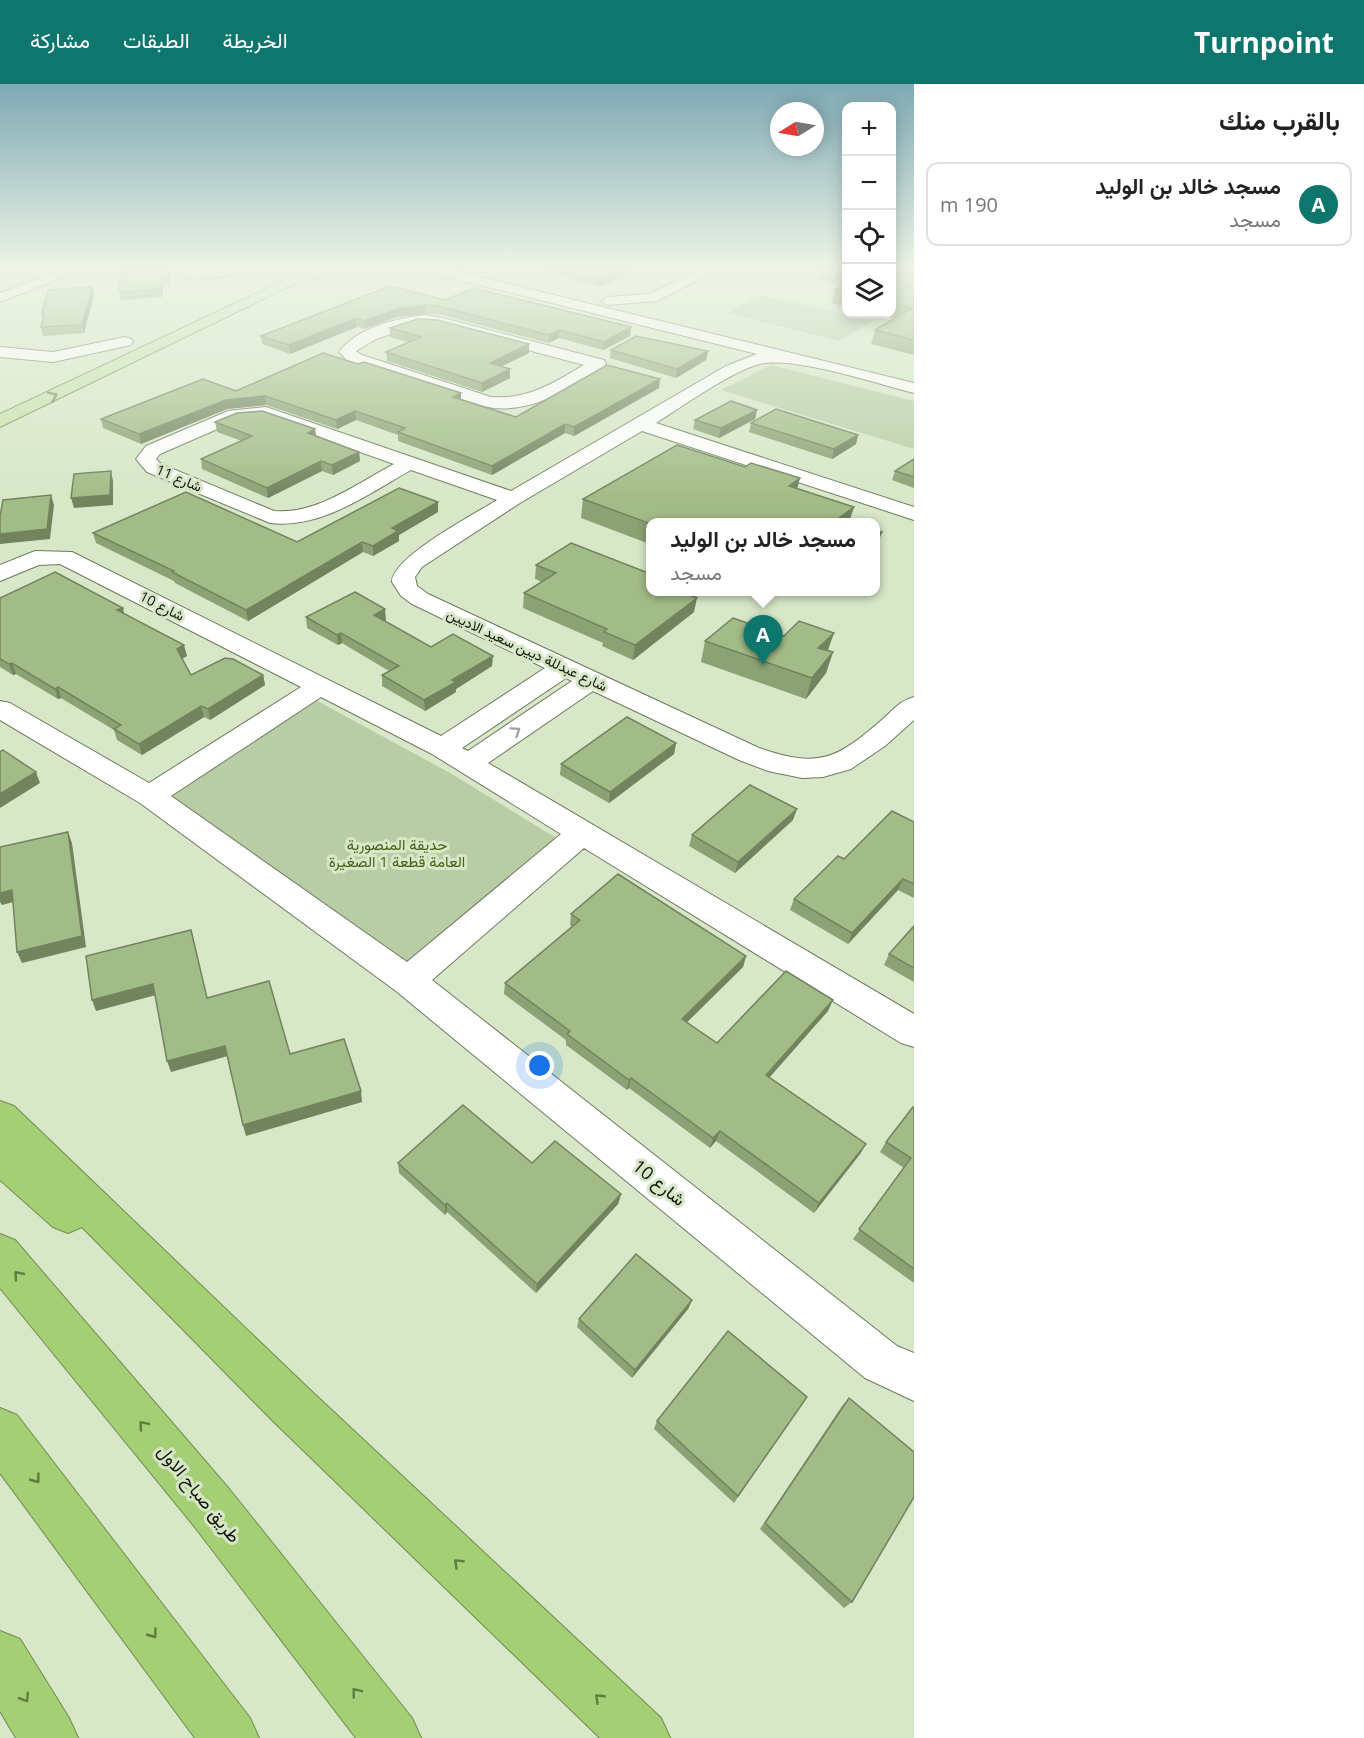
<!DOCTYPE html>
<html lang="ar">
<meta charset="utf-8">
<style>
:root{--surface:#fff;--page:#f2f2f2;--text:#222;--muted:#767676;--line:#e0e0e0;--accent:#0f766e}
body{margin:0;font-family:"Open Sans",Vazirmatn,sans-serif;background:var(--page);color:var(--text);direction:rtl}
.controls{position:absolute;right:18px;top:18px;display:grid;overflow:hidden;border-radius:12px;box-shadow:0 3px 15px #0003}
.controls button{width:54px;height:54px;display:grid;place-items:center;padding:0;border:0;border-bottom:2px solid var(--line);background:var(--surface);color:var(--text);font:30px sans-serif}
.compass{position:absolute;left:770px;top:18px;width:54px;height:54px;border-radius:50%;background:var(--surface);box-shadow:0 3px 15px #0003;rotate:259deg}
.you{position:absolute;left:540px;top:982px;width:21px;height:21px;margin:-15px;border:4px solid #fff;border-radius:50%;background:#1a73e8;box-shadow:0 0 0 9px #1a73e833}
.badge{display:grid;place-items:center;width:39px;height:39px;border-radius:50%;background:var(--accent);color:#fff;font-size:20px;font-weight:700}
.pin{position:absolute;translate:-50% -50px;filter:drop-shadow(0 2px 3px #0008)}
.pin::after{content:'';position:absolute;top:32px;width:21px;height:18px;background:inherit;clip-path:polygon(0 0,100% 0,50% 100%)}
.popup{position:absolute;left:646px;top:434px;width:234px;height:78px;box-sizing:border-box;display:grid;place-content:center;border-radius:12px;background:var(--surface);filter:drop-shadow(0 2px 4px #0005);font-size:20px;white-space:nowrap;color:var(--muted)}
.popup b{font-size:22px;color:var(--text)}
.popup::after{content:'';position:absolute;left:50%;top:100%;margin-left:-12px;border:12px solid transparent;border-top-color:var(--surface)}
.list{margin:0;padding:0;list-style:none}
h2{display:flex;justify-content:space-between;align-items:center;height:78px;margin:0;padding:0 24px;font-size:26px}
h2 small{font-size:20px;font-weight:400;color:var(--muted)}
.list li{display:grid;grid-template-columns:39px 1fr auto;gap:18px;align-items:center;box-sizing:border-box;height:84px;margin:0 12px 12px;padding:0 12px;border:2px solid var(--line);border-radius:12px}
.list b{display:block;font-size:22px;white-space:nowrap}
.list p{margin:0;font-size:20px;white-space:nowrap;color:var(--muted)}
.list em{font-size:20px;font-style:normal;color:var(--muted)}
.icon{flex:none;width:33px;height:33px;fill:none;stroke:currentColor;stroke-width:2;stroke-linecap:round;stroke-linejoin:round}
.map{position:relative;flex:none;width:914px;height:1654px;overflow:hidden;direction:ltr}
header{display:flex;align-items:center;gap:36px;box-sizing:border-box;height:84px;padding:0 30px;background:var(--accent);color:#fff}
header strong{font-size:28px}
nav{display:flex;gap:33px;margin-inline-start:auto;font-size:21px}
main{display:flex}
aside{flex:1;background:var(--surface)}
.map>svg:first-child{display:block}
</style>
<header>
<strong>Turnpoint</strong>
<nav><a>الخريطة</a><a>الطبقات</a><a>مشاركة</a></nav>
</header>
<main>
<aside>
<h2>بالقرب منك<small></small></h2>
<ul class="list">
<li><span class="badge">A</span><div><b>مسجد خالد بن الوليد</b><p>مسجد</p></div><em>190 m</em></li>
</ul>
</aside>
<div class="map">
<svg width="914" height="1654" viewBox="0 0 914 1654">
<rect width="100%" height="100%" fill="#d7e7c7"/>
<g fill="#b8cda5">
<path d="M761,211L872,237L839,257L726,229Z"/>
<path d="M771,281L914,317V365L721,306Z"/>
<path d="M312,614L450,689L561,757L407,889L150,718Z"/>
</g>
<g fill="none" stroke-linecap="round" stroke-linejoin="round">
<g stroke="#6c7b5e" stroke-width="2">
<g id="minor">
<path d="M66,184H85L0,218V209Z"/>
<path d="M219,184H234L238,187C231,194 183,197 176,190L183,186Z"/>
<path d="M319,184H340L338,187L299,198L292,194Z"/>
<path d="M422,184H444L914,299V309C877,300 795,272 760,280C734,286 681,323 656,339L914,423V436L642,347L520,419L422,483L415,493L417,502L428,510L759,664C820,685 837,675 884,634C894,625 901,616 914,613V636L885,662L851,685L823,693L802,694L768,687L739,676L593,607L488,679L914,930V963L901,959L584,764L432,896L897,1262L914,1269V1317L865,1294L396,907L140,719L0,636V617L10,619L149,699L301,603L60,480L39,481L0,497V481L35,467L72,468L441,652L545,584L412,520L401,512L392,498C392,473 475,430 497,416L411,386C368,410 322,445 270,439L147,388L136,375L146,362L228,327L266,323L511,407L726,282L757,270L424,187ZM264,334L394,380C358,399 316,431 274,427L161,380L156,375L160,370L238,336ZM566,594L572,597L468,667L462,664ZM321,613L432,670L561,750L407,878L171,712Z"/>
<path d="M704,184H721L657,217L608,221L601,217L608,213L649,210Z"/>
<path d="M425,231L443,234L604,276L606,280C601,287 591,291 584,296C553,314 519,331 483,322L350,279L339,268C356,244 397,234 425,231ZM418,241L437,242L584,281C554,299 527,316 491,313L362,271L356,267L376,255Z"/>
<path d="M125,253L131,255L133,258L131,261L53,278L0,273V263L53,268Z"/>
</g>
</g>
<g stroke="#708e4f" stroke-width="2">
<path id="major" d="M310,184H327L0,343V330Z"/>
</g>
<g stroke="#708e4f" stroke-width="2">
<g id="highway">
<path d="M0,1017L14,1022L307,1303L661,1634L670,1654H600L273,1337L82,1143L68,1149L53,1143L0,1096Z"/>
<path d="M0,1150L15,1156L230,1406L412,1634L421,1654H356L194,1442L0,1204Z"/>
<path d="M0,1324L17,1331L250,1634L259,1654H195L0,1389Z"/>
<path d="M0,1547L20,1555L69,1634L78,1654H16L0,1627Z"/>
</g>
</g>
<use href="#minor" fill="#fff" fill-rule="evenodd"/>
<use href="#major" fill="#c8e2ac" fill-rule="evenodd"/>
<use href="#highway" fill="#a4cf74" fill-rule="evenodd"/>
</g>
<g fill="#8ba274">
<path d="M122,184H170L169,201L163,202V213L121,216L119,208Z"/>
<path d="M540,184H630L629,189L599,203L540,185Z"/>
<path d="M821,184H846V223L832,219L835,206L842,202L818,197Z"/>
<path d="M891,184H914V271L871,260L875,246L895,234L876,230H891Z"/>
<path d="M94,211L84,249L43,252L41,243L43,235L42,230Z"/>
<path d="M445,216L631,243L630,252L603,266L559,254L548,259L439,230H425L397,233L364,245L357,243L290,270L262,260L261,252Z"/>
<path d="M390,244L529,269L501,282L510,285V294L482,308L387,277L386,268L409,258L390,253Z"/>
<path d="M611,266L708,267L706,276L676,294L610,274Z"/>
<path d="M358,280L461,309V316L516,333L660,295L659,304L574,352L565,349L492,391L398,357V351L356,336L337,345L266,321L227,325L141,360L103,344L101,335Z"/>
<path d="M757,326L755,335L719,354L693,345L695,336Z"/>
<path d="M215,338L315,345L316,352L359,368L360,377L333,391L322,387L268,414L202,385L201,375L242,357L217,348Z"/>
<path d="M751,339L858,351L856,360L832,375L749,348Z"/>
<path d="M914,375V404L892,396L895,387Z"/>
<path d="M745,383L800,394L797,404L854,423L849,437L651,438V465L647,463V459L581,434L583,415Z"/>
<path d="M438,428L399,451V457L373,472L363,468L248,537L175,499L174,497L96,459L93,449L297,458Z"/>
<path d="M536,481L651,507L694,528L633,576L602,562L603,559L523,524L524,509L542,498L535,495Z"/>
<path d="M815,507H826L823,510Z"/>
<path d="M0,514L124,530L187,572L182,575L191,591H263L265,601L210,636L204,633L142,671L117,656L114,646L61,614L58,615L16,590L13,591L0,583Z"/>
<path d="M306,533L386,536L384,537L431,563L492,582L456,605V608L425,627L382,602V591L389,587L342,559L338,561L307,544Z"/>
<path d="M784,552L833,568L826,589L806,615L701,578L705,557Z"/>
<path d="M676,659L674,670L609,719L560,691L561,680Z"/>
<path d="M793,736L735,789L689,762L692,751Z"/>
<path d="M914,738V814L898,806L848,860L790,826L794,815L844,775Z"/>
<path d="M571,830L746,872L743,883L687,938L717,959L828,927L769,993L866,1060L860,1070L814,1129L716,1057L710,1064L629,1004L627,1006L566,961V956L504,910L505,899L572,843L570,841Z"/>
<path d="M914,842V898L884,881L889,870Z"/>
<path d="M914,1024V1199L853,1155L904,1084L880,1068L886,1058Z"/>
<path d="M398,1079H532L621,1110L618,1120L536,1209L447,1128L445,1131L399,1089Z"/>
<path d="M692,1216L688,1225L632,1294L577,1243L579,1235Z"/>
<path d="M807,1313L734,1419L654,1345L657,1337Z"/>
<path d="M849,1314L852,1518L844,1524L760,1445L842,1322Z"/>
</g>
<g fill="#71845e">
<path d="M168,184H170L169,201L168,193Z"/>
<path d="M617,184H630L629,189L599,203L600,192Z"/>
<path d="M162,194L163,202V213L161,205Z"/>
<path d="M92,203L94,211L84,249L82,241Z"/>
<path d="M425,221V230L397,233L364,245V237L397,225Z"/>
<path d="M356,234L357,243L290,270L289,261Z"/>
<path d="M631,243L630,252L603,266L604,258Z"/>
<path d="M559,246V254L548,259L549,251Z"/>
<path d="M529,260V269L490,288V279Z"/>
<path d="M708,267L706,276L676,294L677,285Z"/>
<path d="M510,285V294L482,308V299Z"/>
<path d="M660,295L659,304L574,352V343Z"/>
<path d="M461,309V318L453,313Z"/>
<path d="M265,312L266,321L227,325L141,360L139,350L226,316Z"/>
<path d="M757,326L755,335L719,354L721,344Z"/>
<path d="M355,327L356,336L337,345L336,336Z"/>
<path d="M565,340V349L492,391V382Z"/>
<path d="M315,345L316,355L308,349Z"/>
<path d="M858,351L856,360L832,375L834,365Z"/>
<path d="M359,368L360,377L333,391L332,381Z"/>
<path d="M321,377L322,387L268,414L267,404Z"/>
<path d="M111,387L113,397V421L74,424L71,414Z"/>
<path d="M800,394L795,413L789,402Z"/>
<path d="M51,411L54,421L50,455L0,460V450Z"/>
<path d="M438,418V428L399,451V457L373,472V462L392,444Z"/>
<path d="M854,423L849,438L839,434Z"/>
<path d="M882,448L878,459L876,469V454Z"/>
<path d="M362,458L363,468L248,537L246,526Z"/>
<path d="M697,514L694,528L633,576L635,561Z"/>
<path d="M123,524L125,534L117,526Z"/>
<path d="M385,525L386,536L374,542V531Z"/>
<path d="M341,549L342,559L338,561L337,551Z"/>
<path d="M834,549L827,569L818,564Z"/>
<path d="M184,561L187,572L179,576L177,565Z"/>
<path d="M833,568L826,589L806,615L812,594Z"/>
<path d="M493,572L492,582L456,605V608L425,627L424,616L452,596Z"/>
<path d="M12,579L16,590L13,591L9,580Z"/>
<path d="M263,591L265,601L210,636L208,625Z"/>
<path d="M58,603L61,614L58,615L55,605Z"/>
<path d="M201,622L204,633L142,671L139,660Z"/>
<path d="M676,659L674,670L609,719L610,708Z"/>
<path d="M36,688L40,699L0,724V710Z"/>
<path d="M797,725L793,736L735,789L738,778Z"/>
<path d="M68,748L72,759L86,863L22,879L17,868Z"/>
<path d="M903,795L898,806L848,860L852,849Z"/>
<path d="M12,806L17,817L2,821L0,818V809Z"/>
<path d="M746,872L743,883L679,946L682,935Z"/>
<path d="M153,900L156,911L96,927L92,916Z"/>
<path d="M833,916L828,927L762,1002L766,991Z"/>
<path d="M225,962L228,972L171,988L167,977Z"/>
<path d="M631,994L629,1004L627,1006L629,996Z"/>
<path d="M361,1007L362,1018L246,1052L243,1041Z"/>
<path d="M720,1047L716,1057L710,1064L713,1054Z"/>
<path d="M866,1060L860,1070L814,1129L819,1119Z"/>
<path d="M621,1110L618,1120L536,1209L537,1200Z"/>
<path d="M447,1119V1128L445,1131V1121Z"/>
<path d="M692,1216L688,1225L632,1294L635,1286Z"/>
</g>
<g fill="#a2bc87" stroke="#71845e" stroke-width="1.5">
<path d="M122,184H168V193L162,194L161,205L119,208Z"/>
<path d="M574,184H617L600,192Z"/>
<path d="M821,184H846V190Z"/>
<path d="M891,184H914V256L875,246L912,224L891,219Z"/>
<path d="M846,200V209L835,206Z"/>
<path d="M390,202L445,216L474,204L631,243L604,258L559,246L549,251L438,222L425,221L397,225L364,237L356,234L289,261L261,252Z"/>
<path d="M92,203L82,241L41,243L44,230H42L48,206Z"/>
<path d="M418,235L437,236L529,260L490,279L510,285L482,299L386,268L421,253L390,244Z"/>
<path d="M636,252L708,267L677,285L611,266Z"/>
<path d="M323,269L358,280L364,278L461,309L453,313L516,333L607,281L660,295L574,343L565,340L492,382L398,348L405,344L355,327L336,336L265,312L226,316L139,350L101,335L203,295L236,307Z"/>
<path d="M731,317L757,326L721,344L695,336Z"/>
<path d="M776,325L858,351L834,365L751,339Z"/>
<path d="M262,327L315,345L308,349L359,368L332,381L321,377L267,404L201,375L252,352L215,338L237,329Z"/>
<path d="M677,361L745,383L751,379L800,394L789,402L854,423L839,434L852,438H651V440L583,415Z"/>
<path d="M914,375V393L895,387Z"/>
<path d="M111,387L110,411L71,414L74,390Z"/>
<path d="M399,404L438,418L392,444L398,447L373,462L362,458L246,526L172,488L174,487L93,449L186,408L297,458Z"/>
<path d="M51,411L47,445L0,450V432L3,416Z"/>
<path d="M876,446L882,448L876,454Z"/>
<path d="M571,459L651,490V507H680L697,514L635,561L604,548L607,545L524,509L556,489L536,481Z"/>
<path d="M55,488L123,524L117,526L184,561L177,565L191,591L225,574L233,575L263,591L208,625L201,622L139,660L114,645L121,641L58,603L55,605L12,579L9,580L0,575V514Z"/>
<path d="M355,508L385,525L374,531L431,563L453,550L493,572L452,596L456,598L424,616L382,591L399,582L341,549L337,551L306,533Z"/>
<path d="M733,534L784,552L799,537L834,549L818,564L833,568L812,594L705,557Z"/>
<path d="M627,633L676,659L610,708L561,680Z"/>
<path d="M3,666L36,688L0,710V668Z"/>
<path d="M750,701L797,725L738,778L692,751Z"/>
<path d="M892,727L914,738V800L903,795L852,849L794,815L838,772L844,775Z"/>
<path d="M68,748L82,852L17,868L12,806L0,809V763Z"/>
<path d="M618,790L746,872L682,935L717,959L786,887L833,916L766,991L866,1060L819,1119L720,1047L713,1054L631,994L629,996L567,950L570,947L505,899L580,836L571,830Z"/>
<path d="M914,842V884L889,870Z"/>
<path d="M191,846L207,914L269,897L290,970L344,955L361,1007L243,1041L225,962L167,977L153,900L92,916L86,872Z"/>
<path d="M463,1021L532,1079L555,1057L621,1110L537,1200L447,1119L445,1121L398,1079Z"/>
<path d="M913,1023L914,1024V1185L859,1145L911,1074L886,1058Z"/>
<path d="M636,1170L692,1216L635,1286L579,1235Z"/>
<path d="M728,1247L807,1313L738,1412L657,1337Z"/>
<path d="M849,1314L914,1368V1413L852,1518L765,1439Z"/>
</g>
<defs><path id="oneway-chevron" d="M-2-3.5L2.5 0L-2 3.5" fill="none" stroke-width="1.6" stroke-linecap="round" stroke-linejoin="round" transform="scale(1.5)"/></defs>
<use stroke="#758663" href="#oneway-chevron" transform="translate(53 312) rotate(-26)"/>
<use stroke="#9fa19d" href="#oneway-chevron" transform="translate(516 647) rotate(-35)"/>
<g stroke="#617b44">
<use href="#oneway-chevron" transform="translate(18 1191) rotate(-130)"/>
<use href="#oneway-chevron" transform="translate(143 1341) rotate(-130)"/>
<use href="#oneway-chevron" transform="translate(36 1395) rotate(53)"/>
<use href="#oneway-chevron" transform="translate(458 1479) rotate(-136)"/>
<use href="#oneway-chevron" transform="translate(153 1550) rotate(53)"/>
<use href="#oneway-chevron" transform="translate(356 1608) rotate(-128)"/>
<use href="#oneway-chevron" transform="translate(25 1614) rotate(58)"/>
<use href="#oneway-chevron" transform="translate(599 1614) rotate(-136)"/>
</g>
<linearGradient id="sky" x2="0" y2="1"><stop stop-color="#7ea9b4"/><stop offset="0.44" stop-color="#edf4e6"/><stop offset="1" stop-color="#edf4e6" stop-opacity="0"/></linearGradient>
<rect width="914" height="415" fill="url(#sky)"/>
<g text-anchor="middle" stroke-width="6" stroke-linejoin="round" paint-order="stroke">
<g font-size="14" fill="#0f150a" stroke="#d7e7c7">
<text transform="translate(179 394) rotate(23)" y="5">شارع 11</text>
<text transform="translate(162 522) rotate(27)" y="5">شارع 10</text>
<text transform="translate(527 566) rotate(25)" y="5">شارع عبدللة ديين سعيد الاديين</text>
</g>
<g font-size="15" fill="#436217" stroke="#d7e7c7">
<text x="397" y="766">حديقة المنصورية<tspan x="397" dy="17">العامة قطعة 1 الصغيرة</tspan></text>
</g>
<g font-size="18" fill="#0f150a" stroke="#d7e7c7">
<text transform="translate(659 1099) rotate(39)" y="6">شارع 10</text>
<text transform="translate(199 1410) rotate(51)" y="6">طريق صباح الاول</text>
</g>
</g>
</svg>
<div class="controls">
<button>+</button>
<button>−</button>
<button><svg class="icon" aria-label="locate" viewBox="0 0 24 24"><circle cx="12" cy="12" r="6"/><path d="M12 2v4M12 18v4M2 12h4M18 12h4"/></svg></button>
<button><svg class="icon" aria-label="layers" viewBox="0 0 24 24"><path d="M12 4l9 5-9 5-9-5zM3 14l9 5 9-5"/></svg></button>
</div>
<svg class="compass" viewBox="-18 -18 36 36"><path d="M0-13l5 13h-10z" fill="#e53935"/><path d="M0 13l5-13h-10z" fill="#767676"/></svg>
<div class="you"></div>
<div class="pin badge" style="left:763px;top:581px">A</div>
<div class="popup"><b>مسجد خالد بن الوليد</b>مسجد</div>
</div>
</main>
